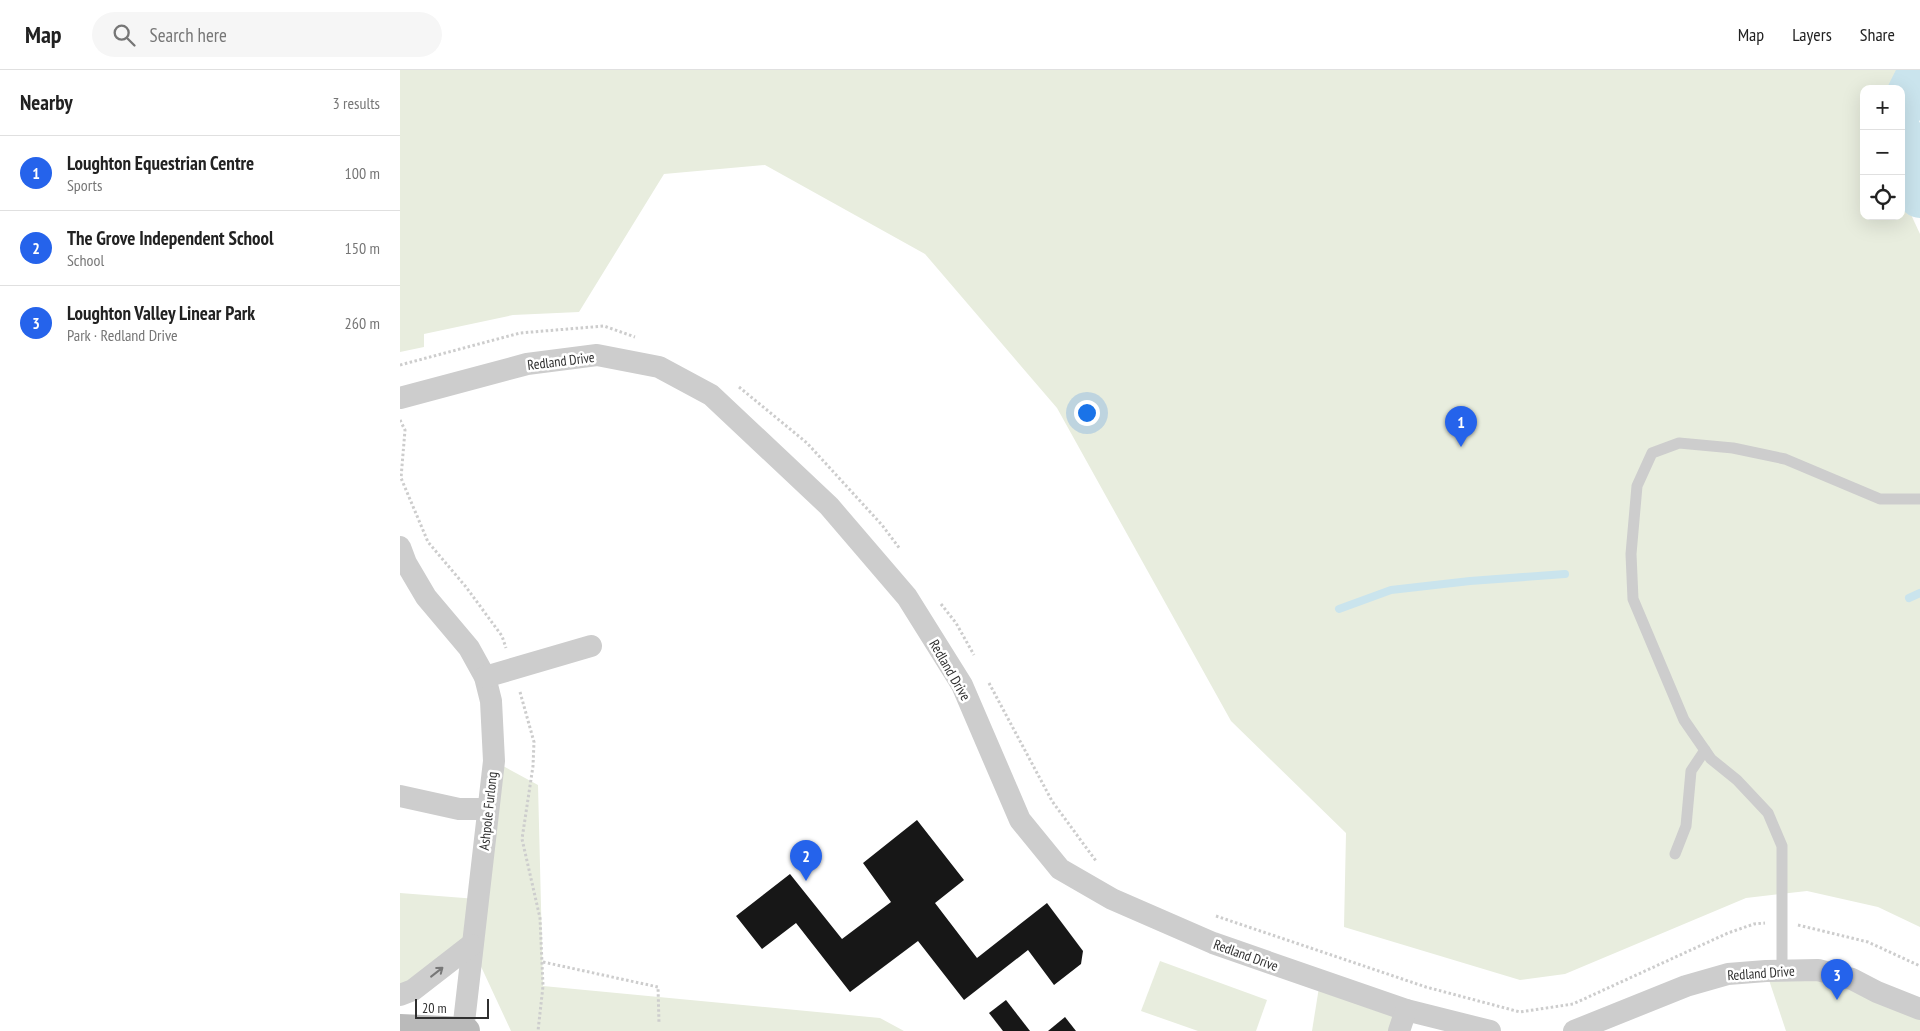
<!DOCTYPE html>
<meta charset="utf-8">
<style>
:root{--surface:#fff;--page:#f6f6f6;--text:#222;--muted:#767676;--line:#e0e0e0;--accent:#2563eb}
body{margin:0;font-family:"PT Sans Narrow",sans-serif;background:var(--page);color:var(--text)}
.controls{position:absolute;right:15px;top:15px;display:grid;overflow:hidden;border-radius:10px;box-shadow:0 5px 20px #0002}
.controls button{width:45px;height:45px;display:grid;place-items:center;padding:0;border:0;border-bottom:1px solid var(--line);background:var(--surface);color:var(--text);font:25px sans-serif}
.scale{position:absolute;left:15px;bottom:12px;width:74px;box-sizing:border-box;padding-left:5px;border:2px solid #303030;border-top:0;font-size:14px;line-height:18px;white-space:nowrap;color:#303030;-webkit-text-stroke:4px #fff;paint-order:stroke}
.you{position:absolute;left:686px;top:342px;width:18px;height:18px;margin:-12px;border:4px solid #fff;border-radius:50%;background:#1a73e8;box-shadow:0 0 0 8px #1a73e833}
.badge{display:grid;place-items:center;width:32px;height:32px;border-radius:50%;background:var(--accent);color:#fff;font-size:16px;font-weight:700}
.pin{position:absolute;translate:-50% -41px;filter:drop-shadow(0 1px 2px #0008)}
.pin::after{content:'';position:absolute;top:26px;width:18px;height:15px;background:inherit;clip-path:polygon(0 0,100% 0,50% 100%)}
.list{margin:0;padding:0;list-style:none}
h2{display:flex;justify-content:space-between;align-items:center;height:65px;margin:0;padding:0 20px;font-size:21px}
h2 small{font-size:16px;font-weight:400;color:var(--muted)}
.list li{display:grid;grid-template-columns:32px 1fr auto;gap:15px;align-items:center;box-sizing:border-box;height:75px;padding:0 20px;border-top:1px solid var(--line)}
.list b{display:block;font-size:19px;white-space:nowrap}
.list p{margin:0;font-size:16px;white-space:nowrap;color:var(--muted)}
.list em{font-size:16px;font-style:normal;color:var(--muted)}
.icon{flex:none;width:28px;height:28px;fill:none;stroke:currentColor;stroke-width:2;stroke-linecap:round;stroke-linejoin:round}
.map{position:relative;flex:none;width:1520px;height:961px;overflow:hidden}
header{display:flex;align-items:center;gap:30px;box-sizing:border-box;height:70px;padding:0 25px;background:var(--surface);border-bottom:1px solid var(--line)}
header strong{font-size:24px}
nav{display:flex;gap:28px;margin-inline-start:auto;font-size:18px}
.search{width:350px;height:45px;background:var(--page);display:flex;align-items:center;gap:12px;box-sizing:border-box;padding:0 18px;border-radius:28px;color:var(--muted);font-size:19px}
main{display:flex}
aside{flex:1;background:var(--surface)}
.map>svg:first-child{display:block}
</style>
<header>
<strong>Map</strong>
<div class="search"><svg class="icon" aria-label="search" viewBox="0 0 24 24"><circle cx="10" cy="10" r="6"/><path d="M15 15l6 6"/></svg>Search here</div>
<nav><a>Map</a><a>Layers</a><a>Share</a></nav>
</header>
<main>
<aside>
<h2>Nearby<small>3 results</small></h2>
<ul class="list">
<li><span class="badge">1</span><div><b>Loughton Equestrian Centre</b><p>Sports</p></div><em>100 m</em></li>
<li><span class="badge">2</span><div><b>The Grove Independent School</b><p>School</p></div><em>150 m</em></li>
<li><span class="badge">3</span><div><b>Loughton Valley Linear Park</b><p>Park · Redland Drive</p></div><em>260 m</em></li>
</ul>
</aside>
<div class="map">
<svg width="1520" height="961" viewBox="0 0 1520 961">
<rect width="100%" height="100%" fill="#fff"/>
<g fill="#e8edde">
<path d="M0,0H1514L1501,77V19H1464V146H1501V123L1520,164V857L1478,837L1407,821L1346,828L1165,904L1120,910L944,857L946,763L831,651L657,338L525,184L365,95L264,104L179,242L113,245L24,264V277L0,282Z"/>
<path d="M94,691L138,715L143,916L480,948L504,961H111L71,875L0,925V823L77,829Z"/>
<path d="M760,891L867,930L856,961H798L741,941Z"/>
<path d="M1418,900L1520,939V961H1386L1366,901Z"/>
<path d="M920,911L1006,940L999,961H912Z"/>
</g>
<g fill="none" stroke-linecap="round" stroke-linejoin="round">
<g stroke="#cae4ed" stroke-width="8">
<path d="M1509,528L1520,523"/>
<path d="M939,539L991,520L1070,511L1165,504"/>
</g>
<g stroke="#cae4ed" stroke-width="44">
<path d="M1501,39L1520,1"/>
<path d="M1501,64L1510,104L1520,126"/>
</g>
</g>
<g fill="#171717">
<path d="M517,750L564,810L535,833L577,888L647,833L683,881L681,894L654,915L628,880L564,930L518,871L450,922L396,853L362,879L336,846L390,804L442,869L491,832L463,793Z"/>
<path d="M606,930L630,961H603L589,943Z"/>
<path d="M665,947L676,961H648Z"/>
</g>
<g fill="none" stroke-linecap="round" stroke-linejoin="round">
<g stroke="#cdcdcd" stroke-width="3" stroke-dasharray="2.5 2.5" stroke-linecap="butt">
<path d="M0,295L120,263L204,256L235,267"/>
<path d="M339,317L407,373L482,455L500,479"/>
<path d="M0,350L5,360L1,408L28,472L66,517L102,566L106,578"/>
<path d="M541,534L556,553L574,585"/>
<path d="M589,613L652,731L696,791"/>
<path d="M120,622L134,672L133,696L122,769L140,848L143,916L138,961"/>
<path d="M816,846L1026,917L1120,942L1173,934L1328,863L1354,854L1365,853"/>
<path d="M1398,855L1468,872L1520,896"/>
<path d="M143,892L258,917L259,953"/>
</g>
<g stroke="#cdcdcd" stroke-width="11">
<path d="M1275,784L1286,756L1291,701L1305,680"/>
<path d="M1382,900V776L1368,743L1337,710L1311,689L1284,650L1233,529L1231,484L1237,416L1252,383L1279,373L1333,378L1385,389L1480,429H1520"/>
</g>
<g stroke="#cdcdcd" stroke-width="22">
<path d="M0,328L127,294L197,285L259,297L311,325L429,436L507,527L562,615L620,750L660,799L712,829L813,873L1006,940L1090,961"/>
<path d="M0,477L6,493L26,527L69,578L85,607L91,631L94,691L63,961"/>
<path d="M85,607L191,576"/>
<path d="M0,726L59,739H88"/>
<path d="M0,925L13,920L71,875"/>
<path d="M999,961L1006,940"/>
<path d="M1174,961L1286,916L1328,904L1366,901L1418,900L1452,909L1477,922L1520,939"/>
</g>
<path stroke="#bababa" stroke-width="28" d="M0,958L66,961"/>
</g>
<defs><path id="oneway-shaft" d="M-6 0H5M1.5-3L5.5 0L1.5 3" fill="none" stroke-width="1.6" stroke-linecap="round" stroke-linejoin="round" transform="scale(1.25)"/></defs>
<use stroke="#777" href="#oneway-shaft" transform="translate(37 902) rotate(-38)"/>
<g text-anchor="middle" stroke-width="5" stroke-linejoin="round" paint-order="stroke">
<g font-size="14" fill="#303030" stroke="#fff">
<text transform="translate(161 291) rotate(-7)" y="5">Redland Drive</text>
<text transform="translate(550 600) rotate(60)" y="5">Redland Drive</text>
<text transform="translate(88 741) rotate(-84)" y="5">Ashpole Furlong</text>
<text transform="translate(846 885) rotate(20)" y="5">Redland Drive</text>
<text transform="translate(1361 903) rotate(-4)" y="5">Redland Drive</text>
</g>
</g>
</svg>
<div class="controls">
<button>+</button>
<button>−</button>
<button><svg class="icon" aria-label="locate" viewBox="0 0 24 24"><circle cx="12" cy="12" r="6"/><path d="M12 2v4M12 18v4M2 12h4M18 12h4"/></svg></button>
</div>
<div class="scale">20 m</div>
<div class="you"></div>
<div class="pin badge" style="left:1061px;top:377px">1</div>
<div class="pin badge" style="left:406px;top:811px">2</div>
<div class="pin badge" style="left:1437px;top:930px">3</div>
</div>
</main>
